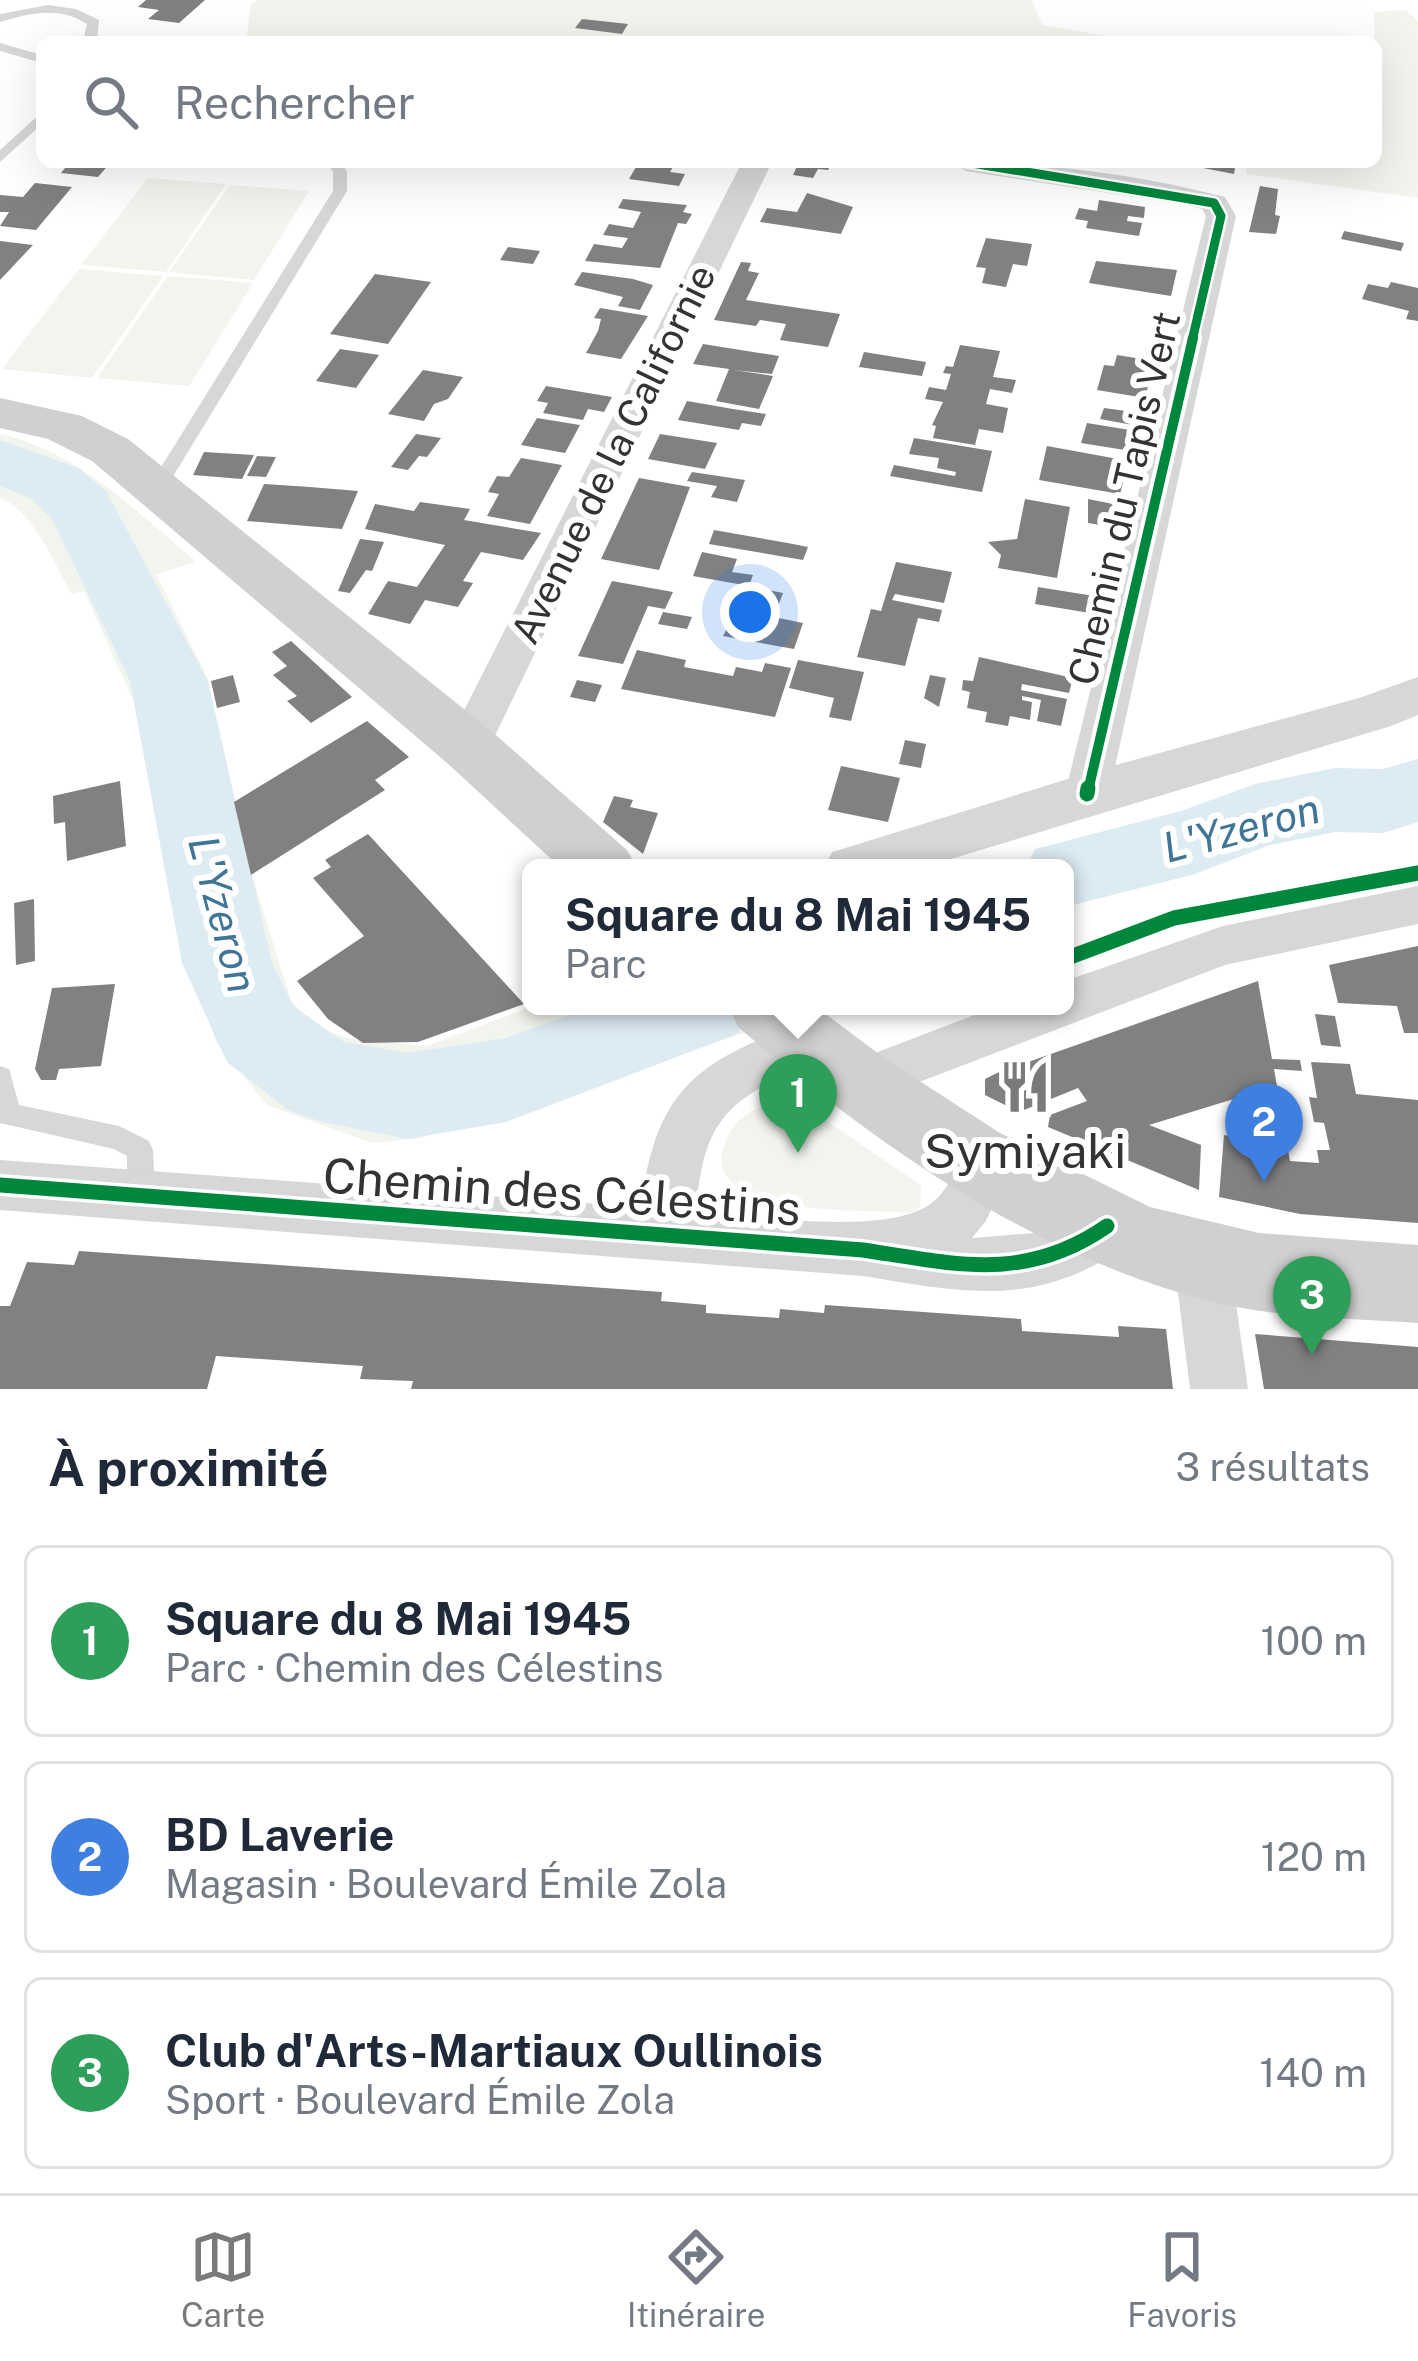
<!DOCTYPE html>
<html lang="fr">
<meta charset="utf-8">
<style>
:root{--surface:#fff;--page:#f2f2f3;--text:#1f2937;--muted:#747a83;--line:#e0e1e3;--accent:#7a7a7a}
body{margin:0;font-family:"Public Sans",sans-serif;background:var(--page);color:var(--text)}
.you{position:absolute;left:750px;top:612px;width:42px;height:42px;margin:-30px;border:9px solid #fff;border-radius:50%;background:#1a73e8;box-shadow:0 0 0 18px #1a73e833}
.badge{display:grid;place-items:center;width:78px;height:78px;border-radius:50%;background:var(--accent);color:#fff;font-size:39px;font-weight:700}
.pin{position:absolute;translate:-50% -99px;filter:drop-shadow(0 3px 6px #0008)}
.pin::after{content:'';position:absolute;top:63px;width:42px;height:36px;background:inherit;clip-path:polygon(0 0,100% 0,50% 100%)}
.popup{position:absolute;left:522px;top:859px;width:552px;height:156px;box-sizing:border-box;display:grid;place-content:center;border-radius:18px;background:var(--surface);filter:drop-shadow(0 3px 9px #0005);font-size:39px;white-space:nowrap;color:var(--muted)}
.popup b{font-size:45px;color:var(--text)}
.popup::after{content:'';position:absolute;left:50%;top:100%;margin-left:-24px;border:24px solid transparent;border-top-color:var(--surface)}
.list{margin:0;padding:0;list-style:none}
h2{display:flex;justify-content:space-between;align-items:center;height:156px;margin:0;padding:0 48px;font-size:51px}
h2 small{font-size:39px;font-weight:400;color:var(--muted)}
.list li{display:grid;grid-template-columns:78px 1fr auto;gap:36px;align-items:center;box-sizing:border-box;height:192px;margin:0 24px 24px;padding:0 24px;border:3px solid var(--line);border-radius:18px}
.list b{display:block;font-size:45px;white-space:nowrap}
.list p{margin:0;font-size:39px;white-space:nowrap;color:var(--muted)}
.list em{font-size:39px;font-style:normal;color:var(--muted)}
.icon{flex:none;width:66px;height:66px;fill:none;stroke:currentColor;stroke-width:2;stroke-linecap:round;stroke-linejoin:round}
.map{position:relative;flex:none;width:1418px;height:1389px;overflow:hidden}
.search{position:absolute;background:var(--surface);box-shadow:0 12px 48px #0002;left:36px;right:36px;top:36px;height:132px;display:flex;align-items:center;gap:30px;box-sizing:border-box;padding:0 42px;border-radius:18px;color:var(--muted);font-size:45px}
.sheet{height:804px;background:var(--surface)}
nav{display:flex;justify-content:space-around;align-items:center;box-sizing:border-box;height:168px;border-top:3px solid var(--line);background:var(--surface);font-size:33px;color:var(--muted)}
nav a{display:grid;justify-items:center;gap:6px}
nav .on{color:var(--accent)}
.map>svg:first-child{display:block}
</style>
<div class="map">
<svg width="1418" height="1389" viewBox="0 0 1418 1389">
<rect width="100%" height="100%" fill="#fff"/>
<g fill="#f1f5ed">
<path d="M258,0H1032L1042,25L1114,37L1251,36L1281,42H574L473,37L467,42H246L251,4Z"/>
<path d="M1406,10L1418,21V198L1246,174V162H1376L1374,12Z"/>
<path d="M148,178L226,184L166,272L81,265Z"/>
<path d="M230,185L309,191L254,280L169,272Z"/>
<path d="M79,269L163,276L92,378L2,369Z"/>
<path d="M168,276L253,283L189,386L97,378Z"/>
<path d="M0,434C77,451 137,512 196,562L156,574L208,679L230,806L291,1000L315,1027L351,1039L427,1046L533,1006H749L769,1025L421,1138L372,1143L267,1105L216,1042L191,969L143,722L84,591L72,594C54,564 34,511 0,498Z"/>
<path d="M769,1103L806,1107L913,1180L921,1186L920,1208L910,1213C868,1209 699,1218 724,1146C732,1122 747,1112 769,1103Z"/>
</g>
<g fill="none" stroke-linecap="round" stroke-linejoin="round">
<g fill="#ddebf3" fill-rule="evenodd">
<path d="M0,440L78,468L106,491L208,681L272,963L293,1006L344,1042L407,1053L506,1038L595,1006H750L737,1034L506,1122L407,1139L322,1122L288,1110L227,1062L182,963L130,681L52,519L30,498L0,486Z"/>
<path d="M1418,759V822L1383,833L1335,832L1270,845L1195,874L1065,907V868H1025L1035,849L1181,811L1255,784L1335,768L1383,769Z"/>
</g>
</g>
<g fill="#818181">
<path d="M146,0H205L179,23L148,19L159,10L138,7Z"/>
<path d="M582,19L628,24L622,34L575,28Z"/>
<path d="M70,162H111L98,177L61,173Z"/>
<path d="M639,162H676L670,172L685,174L679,186L629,179Z"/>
<path d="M799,162H832L828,170L818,169L813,178L793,175Z"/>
<path d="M1172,162H1236L1234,174Z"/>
<path d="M35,183L72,187L36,230L0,226L9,212H0V195L23,197Z"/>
<path d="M1260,186L1278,189L1275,215L1280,216L1276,234L1249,232Z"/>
<path d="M807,193L853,207L841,234L760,222L767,208L797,212Z"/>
<path d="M623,199L687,205L683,212L692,214L686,224L678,223L660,268L585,261L594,244L622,248L628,238L603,235L609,224L633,228L641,212L618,208Z"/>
<path d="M1099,200L1145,207L1144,218L1128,216L1127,221L1142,223L1139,236L1086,228L1088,221L1075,219L1079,208L1097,211Z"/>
<path d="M1344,231L1404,243L1401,251L1341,239Z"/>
<path d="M986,238L1032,244L1027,266L1013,264L1006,287L982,283L986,268L976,267Z"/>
<path d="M0,241L33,245L0,280Z"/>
<path d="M508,247L540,251L533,264L500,260Z"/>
<path d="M1096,261L1177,270L1171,296L1089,283Z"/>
<path d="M741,262L751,263L748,271L759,273L746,300L840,314L828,347L780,340L786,324L760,320L756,326L714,320Z"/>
<path d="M582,272L633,279L653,285L640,310L618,306L623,297L574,285Z"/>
<path d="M375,274L431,282L388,344L330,334Z"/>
<path d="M1391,282L1418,288V321L1406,319L1409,311L1362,299L1368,284L1388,288Z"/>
<path d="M600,308L648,316L621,359L586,353L598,331L601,319L594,318Z"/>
<path d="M703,344L779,356L772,374L734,370L773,376L759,409L716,401L729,369L693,364Z"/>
<path d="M960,345L1000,351L993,377L1016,380L1012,393L990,389L986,404L1008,408L1003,433L979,429L975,445L933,438L936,426L932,425L943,402L925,399L929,387L946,390L951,374L943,373L946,366L953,367Z"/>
<path d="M340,349L379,355L356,388L316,381Z"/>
<path d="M864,352L926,362L922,376L859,367Z"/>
<path d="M1117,355L1155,361L1145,398L1097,390L1104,365L1114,366Z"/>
<path d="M423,370L463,377L448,399L434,404L424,421L388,414Z"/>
<path d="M546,386L612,397L604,412L588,409L583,420L543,413L548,403L537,401Z"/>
<path d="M687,401L733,409L766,414L761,426L742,423L739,430L678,420Z"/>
<path d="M1104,408L1141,413L1138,426L1100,419Z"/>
<path d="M537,418L580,425L565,453L521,445Z"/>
<path d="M1087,423L1136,431L1131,451L1081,443Z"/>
<path d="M416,434L441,438L427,457L419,456L408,470L391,467Z"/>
<path d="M660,434L717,443L705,469L648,459Z"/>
<path d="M914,438L992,451L982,492L890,476L894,465L955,476L956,472L937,468L939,458L909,454Z"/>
<path d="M1047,446L1129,461L1120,494L1039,480Z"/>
<path d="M204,452L254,455L242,479L193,475Z"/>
<path d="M257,456L276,457L266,477L247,476Z"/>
<path d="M521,458L562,465L530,524L487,516L499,494L488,492L497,476L509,477Z"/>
<path d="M692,472L745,480L737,502L711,497L717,486L687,481Z"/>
<path d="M639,478L690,487L659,570L601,559Z"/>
<path d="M264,484L310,487L358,491L342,529L247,521Z"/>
<path d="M1025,499L1070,507L1057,578L998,568L1001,555L988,542L1017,539Z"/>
<path d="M1088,499L1118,505L1112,527L1088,523Z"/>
<path d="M420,502L470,509L464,520L541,533L523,560L481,552L463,581L473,583L458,607L425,600L410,624L368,614L388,581L417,587L445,545L365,529L375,504L414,511Z"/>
<path d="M714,530L793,544L808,547L803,560L709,544Z"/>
<path d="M360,539L384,542L372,571L366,570L350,593L338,591Z"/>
<path d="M702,552L737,559L732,572L753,575L749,586L693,576Z"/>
<path d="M896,562L952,572L944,603L895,594L892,600L942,610L939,622L918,618L905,666L857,657L871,609L881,611Z"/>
<path d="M612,581L673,592L665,609L648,606L623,664L578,656Z"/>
<path d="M749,586L783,593L774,617L803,623L794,649L723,636Z"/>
<path d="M1038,587L1094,596L1090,613L1035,604Z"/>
<path d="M663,612L692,617L687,629L658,624Z"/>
<path d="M291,641L352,697L311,723L287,701L297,696L273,675L287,666L272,652Z"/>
<path d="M637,650L686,660L684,667L733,676L736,667L762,672L765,663L791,668L775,717L621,689Z"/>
<path d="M979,657L1073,678L1069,693L1022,684L1021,690L1067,699L1061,726L1037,721L1041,700L1022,696V700L1032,702L1030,720L1010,716L1008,726L985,722L987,712L967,708L970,692L962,690L963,680L973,681Z"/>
<path d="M798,660L864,672L851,721L829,717L834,698L789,688Z"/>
<path d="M233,675L240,702L217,708L211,681Z"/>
<path d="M930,675L946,678L939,707L924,698Z"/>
<path d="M577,680L602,685L595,702L570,697Z"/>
<path d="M367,721L409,757L375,780L385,790L251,875L234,802Z"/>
<path d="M905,740L926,744L921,768L899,764Z"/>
<path d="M841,766L900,778L888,822L828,810Z"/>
<path d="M120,781L126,846L67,861L65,822L54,824L53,796Z"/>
<path d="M614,796L633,800L630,807L658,813L643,854L603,822Z"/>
<path d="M368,834L524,1004L418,1042L363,1043L328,1019L297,981L364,936L313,878L331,867L325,860Z"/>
<path d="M34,899L35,961L16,965L14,903Z"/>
<path d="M1418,946V1033H1404L1397,1006L1338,1003L1329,965Z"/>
<path d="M1258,981L1272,1059L1300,1060L1302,1071L1274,1069L1290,1161L1319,1163L1317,1150H1330L1324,1123L1314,1122L1309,1097L1317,1098L1311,1062L1350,1064L1356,1094L1418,1100V1223L1300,1214L1219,1197L1224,1135L1261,1142L1263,1135L1239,1115L1237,1098L1149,1125L1201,1145L1199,1190L1048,1127L1050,1115L1087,1101L1078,1088L1019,1112L985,1095V1079L997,1073Z"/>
<path d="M115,984L101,1066L59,1069L56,1080H41L35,1069L52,988Z"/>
<path d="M1315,1014L1335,1016L1341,1047L1321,1045Z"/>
<path d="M79,1251L662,1292L661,1301L706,1305V1313L779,1318L780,1309L824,1313L825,1305L1021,1319L1022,1331L1119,1337L1118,1326L1166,1329L1173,1389H411L413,1381L360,1379L363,1366L216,1356L207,1389H0V1306H10L27,1262L74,1265Z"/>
<path d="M1255,1334L1418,1347V1389H1264Z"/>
</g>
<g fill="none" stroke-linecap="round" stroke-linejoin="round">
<g fill="#d7d7d7" fill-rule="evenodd">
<path d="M48,5L76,9L99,20L97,42H83L87,24C59,6 30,13 0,22V14Z"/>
<path d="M0,43L42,55V63L0,51Z"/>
<path d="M42,112V124L0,162V150Z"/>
<path d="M327,162H341L347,172V191L166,488L164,492H150L148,488L333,191V172Z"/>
<path d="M0,1066L9,1069L19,1105L119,1126L149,1141L153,1150L155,1195L151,1204L141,1208L131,1204L127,1195V1156L114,1149L0,1123Z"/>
</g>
<g fill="#d7d7d7" fill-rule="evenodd">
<path d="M742,162H772L490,746L483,757L468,762L453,757L446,746Z"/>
<path d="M951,162C1043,162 1136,174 1225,197L1236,216L1109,794L1103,806L1087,811L1071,806L1065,794L1206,216L1202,209L1186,205L966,171Z"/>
<path d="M1418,886V924L1225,965L859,1105L841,1098L833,1082L841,1066L998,1006H1065V981L1223,926Z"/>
<path d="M808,1021L826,1028L833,1043C824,1063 809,1066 789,1074C717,1105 703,1135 696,1211C753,1215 888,1238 933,1202C949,1189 957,1166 966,1147L985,1140L1004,1147L1012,1164L986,1221L972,1238L1047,1232L1107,1200L1126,1208L1134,1226C1123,1251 1103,1262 1078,1273C1007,1304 937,1288 863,1276L0,1210V1160L641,1207C656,1086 700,1060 808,1021Z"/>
<path d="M1202,1234L1222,1242L1230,1261L1248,1389H1190L1174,1261L1182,1242Z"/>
</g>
<path fill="#d7d7d7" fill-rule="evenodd" d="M1418,677V715L1391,726L921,868H824L832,852L852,846L1087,773L1359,698Z"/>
<g fill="#d0d0d0" fill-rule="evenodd">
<path d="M0,398L82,416L128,439L490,730L627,850L637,868H561L446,762L92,461L48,439L0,428Z"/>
<path d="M728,1006H815L887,1060L1000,1133L1150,1207L1259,1233L1418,1245V1323C1348,1318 1277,1318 1209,1301C1031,1255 876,1144 738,1027Z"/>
</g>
<g stroke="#fff" stroke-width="14">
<path id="cycleway-far2" d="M966,162L1214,203L1221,216L1192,341"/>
</g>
<g stroke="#fff" stroke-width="18">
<path id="cycleway-far1" d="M1088,791L1193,338"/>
</g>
<g stroke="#fff" stroke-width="22">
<g id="cycleway">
<path d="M1087,794L1088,788"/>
<path d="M1065,959L1174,918L1418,873"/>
<path d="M0,1185L863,1250C955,1264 1025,1283 1107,1226"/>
</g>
</g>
<use href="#cycleway-far2" stroke="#00873e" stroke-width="9"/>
<use href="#cycleway-far1" stroke="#00873e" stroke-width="10"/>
<use href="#cycleway" stroke="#00873e" stroke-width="15"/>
</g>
<defs>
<g id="restaurant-bare" transform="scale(4.14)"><path d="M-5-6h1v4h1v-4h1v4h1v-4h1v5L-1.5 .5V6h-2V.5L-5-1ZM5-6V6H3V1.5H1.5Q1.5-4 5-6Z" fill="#7a7a7a" stroke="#fff" stroke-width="2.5" paint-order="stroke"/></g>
</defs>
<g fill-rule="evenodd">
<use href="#restaurant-bare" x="1025" y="1087"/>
</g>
<g text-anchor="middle" stroke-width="12" stroke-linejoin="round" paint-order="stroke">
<g font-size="39" fill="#333" stroke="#fff">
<text transform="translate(613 454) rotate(-64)" y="14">Avenue de la Californie</text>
<text transform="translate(1124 498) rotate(-77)" y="14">Chemin du Tapis Vert</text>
</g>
<g font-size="42" font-style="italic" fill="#3f7597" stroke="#fff">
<text transform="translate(1241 828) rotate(-15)" y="15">L'Yzeron</text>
<text transform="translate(223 914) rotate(75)" y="15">L'Yzeron</text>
</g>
<g font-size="48" fill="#333" stroke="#fff">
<text x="1025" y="1168">Symiyaki</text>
</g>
<g font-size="48" fill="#333" stroke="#fff">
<text transform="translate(562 1192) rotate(4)" y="17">Chemin des Célestins</text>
</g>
</g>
</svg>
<div class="you"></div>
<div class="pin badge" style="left:798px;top:1153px;background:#2e9e5b">1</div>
<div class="popup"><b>Square du 8 Mai 1945</b>Parc</div>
<div class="pin badge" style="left:1264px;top:1182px;background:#3f7fe0">2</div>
<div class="pin badge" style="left:1312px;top:1355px;background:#2e9e5b">3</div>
<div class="search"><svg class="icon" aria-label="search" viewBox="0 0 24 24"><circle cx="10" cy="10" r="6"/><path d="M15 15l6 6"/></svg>Rechercher</div>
</div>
<section class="sheet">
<h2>À proximité<small>3 résultats</small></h2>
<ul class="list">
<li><span class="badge" style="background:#2e9e5b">1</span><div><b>Square du 8 Mai 1945</b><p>Parc · Chemin des Célestins</p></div><em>100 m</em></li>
<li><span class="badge" style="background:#3f7fe0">2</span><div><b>BD Laverie</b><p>Magasin · Boulevard Émile Zola</p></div><em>120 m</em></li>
<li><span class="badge" style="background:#2e9e5b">3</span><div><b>Club d'Arts-Martiaux Oullinois</b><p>Sport · Boulevard Émile Zola</p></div><em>140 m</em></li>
</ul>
</section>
<nav>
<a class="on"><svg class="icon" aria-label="map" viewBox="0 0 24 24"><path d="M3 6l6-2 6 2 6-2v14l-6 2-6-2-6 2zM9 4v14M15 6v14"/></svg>Carte</a>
<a><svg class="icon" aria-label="directions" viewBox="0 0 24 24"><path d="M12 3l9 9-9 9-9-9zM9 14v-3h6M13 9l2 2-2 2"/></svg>Itinéraire</a>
<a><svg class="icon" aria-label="saved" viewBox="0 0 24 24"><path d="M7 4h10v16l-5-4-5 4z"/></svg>Favoris</a>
</nav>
